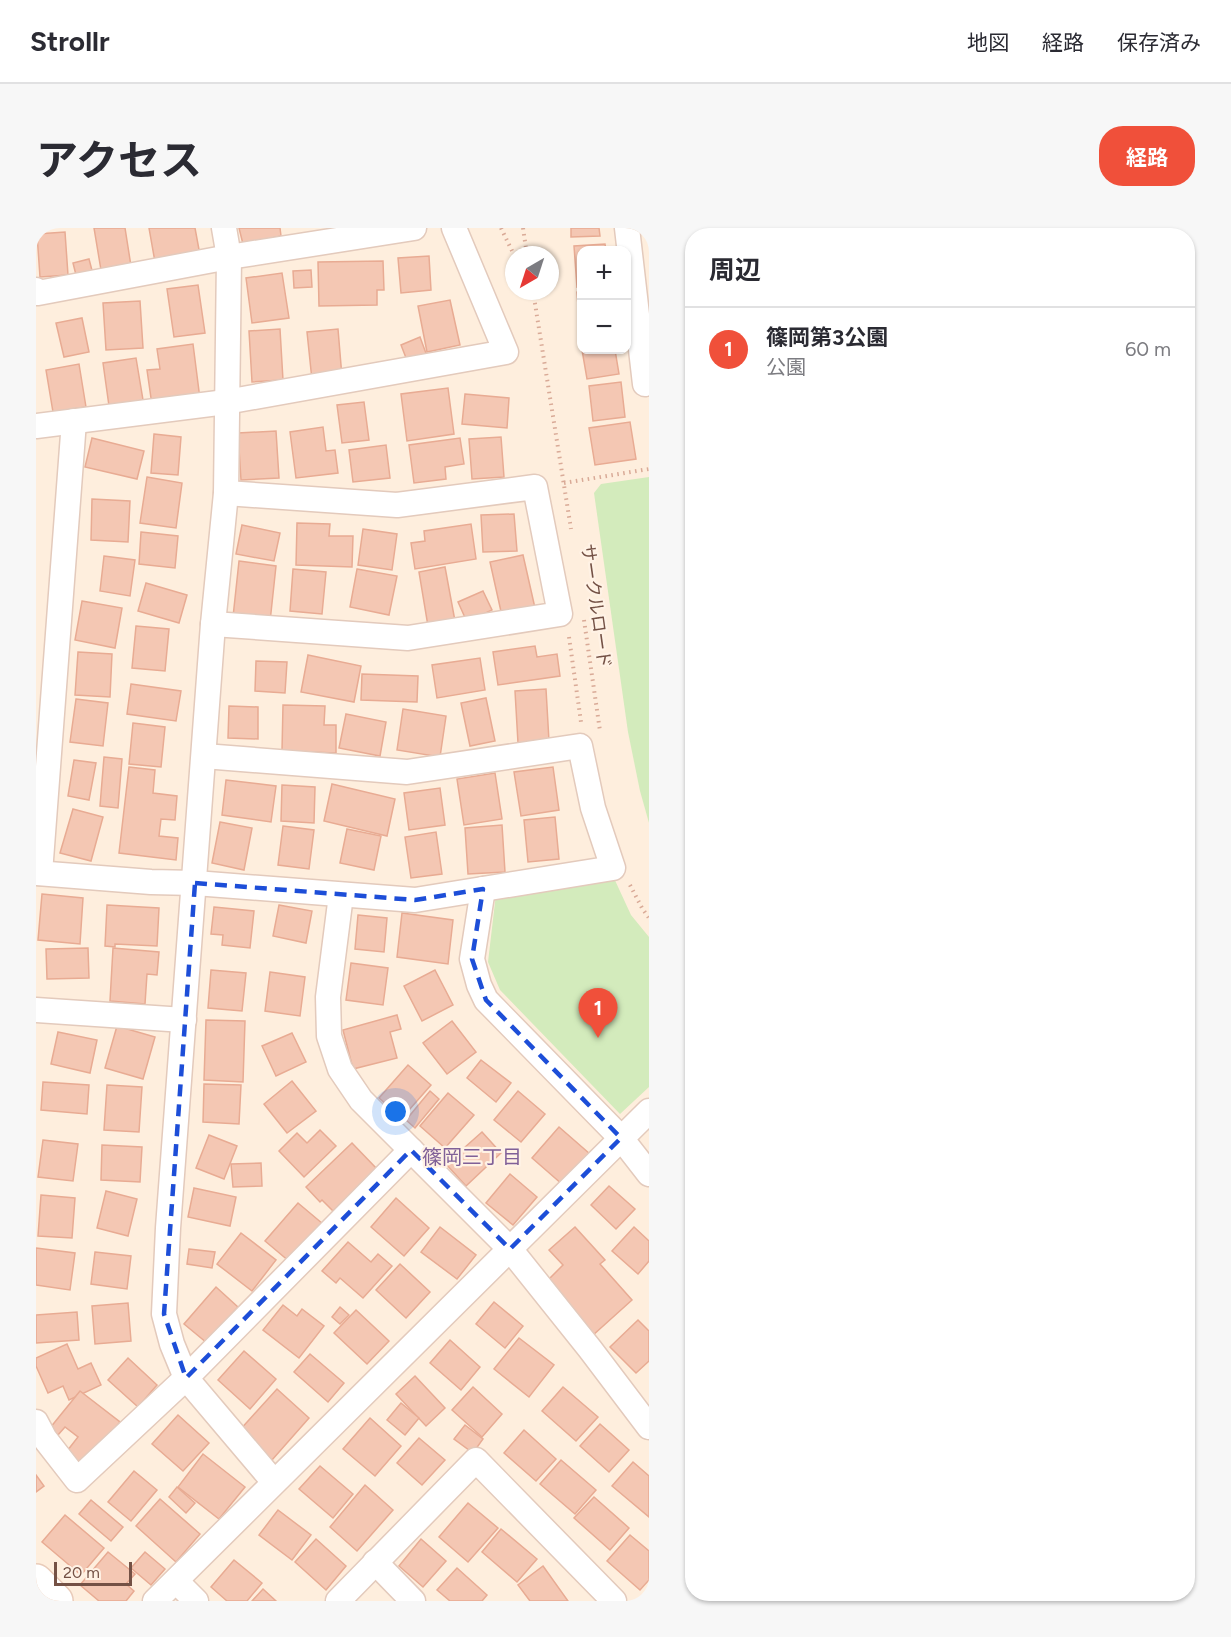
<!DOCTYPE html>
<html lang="ja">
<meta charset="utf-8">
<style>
:root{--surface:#fff;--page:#f7f7f7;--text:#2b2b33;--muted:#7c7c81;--line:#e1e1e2;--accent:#f0503a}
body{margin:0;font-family:Figtree,"Noto Sans JP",sans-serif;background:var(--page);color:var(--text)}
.controls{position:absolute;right:18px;top:18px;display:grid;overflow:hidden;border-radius:12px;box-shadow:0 2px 4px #0004}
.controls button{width:54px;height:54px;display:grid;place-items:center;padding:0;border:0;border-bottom:2px solid var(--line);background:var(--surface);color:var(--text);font:30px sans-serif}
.compass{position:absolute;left:469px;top:18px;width:54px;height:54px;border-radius:50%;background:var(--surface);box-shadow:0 2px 4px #0004;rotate:219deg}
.scale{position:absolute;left:18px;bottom:15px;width:78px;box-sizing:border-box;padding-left:6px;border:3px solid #745145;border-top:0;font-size:16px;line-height:21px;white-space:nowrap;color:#745145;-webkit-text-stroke:4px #fff2e5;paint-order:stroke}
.you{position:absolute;left:360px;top:884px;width:21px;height:21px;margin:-15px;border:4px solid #fff;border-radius:50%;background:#1a73e8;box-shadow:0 0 0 9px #1a73e833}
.badge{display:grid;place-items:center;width:39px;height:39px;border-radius:50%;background:var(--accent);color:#fff;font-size:20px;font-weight:700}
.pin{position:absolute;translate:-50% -50px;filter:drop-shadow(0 2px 3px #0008)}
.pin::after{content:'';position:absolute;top:32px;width:21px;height:18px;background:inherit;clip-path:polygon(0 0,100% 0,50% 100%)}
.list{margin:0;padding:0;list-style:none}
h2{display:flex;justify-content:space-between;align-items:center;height:78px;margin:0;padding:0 24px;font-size:26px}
h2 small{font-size:20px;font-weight:400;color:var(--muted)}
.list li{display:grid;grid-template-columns:39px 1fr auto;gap:18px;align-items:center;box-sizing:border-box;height:84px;padding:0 24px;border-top:2px solid var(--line)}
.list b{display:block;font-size:22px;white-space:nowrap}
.list p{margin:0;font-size:20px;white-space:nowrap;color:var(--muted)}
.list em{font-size:20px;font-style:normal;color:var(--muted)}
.map{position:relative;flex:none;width:613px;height:1373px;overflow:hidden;border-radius:24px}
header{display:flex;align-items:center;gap:36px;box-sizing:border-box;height:84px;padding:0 30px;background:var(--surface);border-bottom:2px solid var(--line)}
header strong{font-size:28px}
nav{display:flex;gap:33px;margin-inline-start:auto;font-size:21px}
.intro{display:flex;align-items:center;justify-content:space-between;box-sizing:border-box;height:144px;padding:0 36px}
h1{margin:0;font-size:42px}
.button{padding:15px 27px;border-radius:24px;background:var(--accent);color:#fff;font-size:21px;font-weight:700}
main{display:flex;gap:36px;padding:0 36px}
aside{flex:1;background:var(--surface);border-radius:24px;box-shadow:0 2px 4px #0004}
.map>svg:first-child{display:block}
</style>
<header>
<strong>Strollr</strong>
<nav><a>地図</a><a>経路</a><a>保存済み</a></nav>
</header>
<div class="intro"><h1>アクセス</h1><a class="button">経路</a></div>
<main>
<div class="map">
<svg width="613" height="1373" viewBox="0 0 613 1373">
<rect width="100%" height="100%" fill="#feeedd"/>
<g fill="#d3ebbc">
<path d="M613,249V595L604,563L592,504L558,265L565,256Z"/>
<path d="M577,648L595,687L613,709V859L584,886L464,762L452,734L460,666Z"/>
</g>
<g fill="#f4c7b3" stroke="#e8ab93" stroke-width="1.5">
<path d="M58,0H89L95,38L65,42Z"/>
<path d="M113,0H159L164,27L119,34Z"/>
<path d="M203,0H244L245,8L207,16Z"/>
<path d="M535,0H563L564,8L535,9Z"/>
<path d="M29,4L32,47L4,49L1,6Z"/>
<path d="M569,16L570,22H546V58L541,59L538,18Z"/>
<path d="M393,28L395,62L365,65L362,30Z"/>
<path d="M53,31L58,50L42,55L37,35Z"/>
<path d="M347,33L348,62H341V77L283,78L282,34Z"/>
<path d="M275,42L276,59L258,60L257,43Z"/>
<path d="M246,45L253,90L216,95L210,50Z"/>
<path d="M162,57L169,105L138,109L131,61Z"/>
<path d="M546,63V106H544L541,64Z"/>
<path d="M414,72L424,117L391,124L382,78Z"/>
<path d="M104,73L107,120L70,122L67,75Z"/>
<path d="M46,90L53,124L28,129L20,95Z"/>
<path d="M244,101L247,152L216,154L213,103Z"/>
<path d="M302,101L306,149L276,152L271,104Z"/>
<path d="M384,109L391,128L372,135L365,117Z"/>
<path d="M157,116L164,171L116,177L111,142L124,141L121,121Z"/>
<path d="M546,122H579L583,146L551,151Z"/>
<path d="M100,130L107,172L73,178L67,135Z"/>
<path d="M43,136L50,179L17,184L10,142Z"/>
<path d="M585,154L589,189L557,193L553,158Z"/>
<path d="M412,160L418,206L371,213L365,166Z"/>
<path d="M429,166L473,170L471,200L426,196Z"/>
<path d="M328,174L333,212L306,215L301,177Z"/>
<path d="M594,194L600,231L559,237L553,200Z"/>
<path d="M287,199L290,223L299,222L302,245L260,250L254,204Z"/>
<path d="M240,203L243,250L205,252L202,205Z"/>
<path d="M118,206L145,209L142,247L115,245Z"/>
<path d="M465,209L468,249L436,251L433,211Z"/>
<path d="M56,210L108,223L101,251L49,239Z"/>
<path d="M424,210L428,236L409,239L410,251L378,255L373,217Z"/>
<path d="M350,217L354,250L317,254L313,222Z"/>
<path d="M111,249L146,255L140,300L104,295Z"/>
<path d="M56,271L94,273L92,314L55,312Z"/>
<path d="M478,286L481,323L447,324L445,287Z"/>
<path d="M261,295L294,296L293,308H317L316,339L260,337Z"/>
<path d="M435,296L440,331L379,341L375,315L389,313L388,303Z"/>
<path d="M206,297L244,305L238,333L200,326Z"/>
<path d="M327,301L361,306L356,342L322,337Z"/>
<path d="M105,304L142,308L139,340L103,336Z"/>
<path d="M487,327L499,380L466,388L454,334Z"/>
<path d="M68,328L99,332L94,368L64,363Z"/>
<path d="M203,333L240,338L234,394L197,389Z"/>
<path d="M409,339L419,393L392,398L383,344Z"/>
<path d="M257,341L290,344L286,386L254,383Z"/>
<path d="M321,341L361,348L353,387L314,379Z"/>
<path d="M110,355L151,367L143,395L102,383Z"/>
<path d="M447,363L456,382L431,394L422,374Z"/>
<path d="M46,373L86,380L79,420L39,412Z"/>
<path d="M100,398L133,401L129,443L96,440Z"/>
<path d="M499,418L501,429L521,426L524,448L462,457L457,424Z"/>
<path d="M42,424L76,426L74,469L39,467Z"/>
<path d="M272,427L325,438L318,474L265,464Z"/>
<path d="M444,430L449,462L401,470L396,437Z"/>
<path d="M220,433L251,434L249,465L219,463Z"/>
<path d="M326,446L382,448L381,474L325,472Z"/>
<path d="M95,456L145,463L140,493L91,486Z"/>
<path d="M510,461L513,513L482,515L479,463Z"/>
<path d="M450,470L459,513L434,518L425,475Z"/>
<path d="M40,471L72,475L67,518L34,514Z"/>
<path d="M247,477L289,478L288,497H300V525L246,523Z"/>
<path d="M193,478L222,479V511L192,510Z"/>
<path d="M367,481L410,488L404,529L361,522Z"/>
<path d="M310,486L350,494L344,528L303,520Z"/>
<path d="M97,495L129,499L125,539L93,536Z"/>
<path d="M68,529L86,531L82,580L64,578Z"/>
<path d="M38,532L60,535L53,572L32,568Z"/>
<path d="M93,539L119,542L117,565L141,568L139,592L125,591L123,608L142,610L140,632L83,625Z"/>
<path d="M517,539L523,582L485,588L478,544Z"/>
<path d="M459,545L466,591L428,597L421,551Z"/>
<path d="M190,552L240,558L235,594L186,587Z"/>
<path d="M296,556L359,571L351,608L288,593Z"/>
<path d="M246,557L279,559L278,595L245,593Z"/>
<path d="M404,560L409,597L373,602L368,565Z"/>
<path d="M37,581L67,589L55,633L24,625Z"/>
<path d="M519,589L523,631L492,634L488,592Z"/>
<path d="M184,594L216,600L208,642L176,635Z"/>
<path d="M466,597L469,644L432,646L429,600Z"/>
<path d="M247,598L278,602L273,641L242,637Z"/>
<path d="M311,601L345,608L338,642L304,635Z"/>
<path d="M400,604L406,646L375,650L369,609Z"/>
<path d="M6,666L47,670L44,716L2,712Z"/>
<path d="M71,677L123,680L121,718L79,716V719L69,718Z"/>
<path d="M243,677L276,683L270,715L237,708Z"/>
<path d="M178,679L218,683L214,720L186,717L187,707L175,706Z"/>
<path d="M366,685L417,692L412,736L361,729Z"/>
<path d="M322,687L351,690L348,724L319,721Z"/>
<path d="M52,720L53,750L11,751L10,721Z"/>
<path d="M77,720L123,724L121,747L111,746L109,776L74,773Z"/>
<path d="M315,735L352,740L347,777L310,772Z"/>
<path d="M175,742L210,745L206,783L172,780Z"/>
<path d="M399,742L417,777L386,793L368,758Z"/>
<path d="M234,744L269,749L264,788L229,783Z"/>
<path d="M361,787L365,801L354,804L361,830L317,841L307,802Z"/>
<path d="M170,792L209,793L207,854L168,852Z"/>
<path d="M416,793L440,824L411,846L387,815Z"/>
<path d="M81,798L119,809L107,851L69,840Z"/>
<path d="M22,804L61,812L54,845L15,836Z"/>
<path d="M256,805L270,834L240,848L226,818Z"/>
<path d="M445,832L475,855L460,874L431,850Z"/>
<path d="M372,837L395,857L366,890L343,870Z"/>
<path d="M256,853L280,883L251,905L228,876Z"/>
<path d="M7,854L53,857L51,886L5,882Z"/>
<path d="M168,856L205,857L203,896L167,894Z"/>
<path d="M71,857L106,859L103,904L68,902Z"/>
<path d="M394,863L403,871L379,900L370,892Z"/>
<path d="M482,863L509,886L485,914L458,892Z"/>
<path d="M412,865L438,887L409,920L384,898Z"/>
<path d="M523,899L554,926L527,957L496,930Z"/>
<path d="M284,902L300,918L268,949L243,923L261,905L271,915Z"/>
<path d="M446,904L465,925L430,958L410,936Z"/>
<path d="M173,907L201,918L188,951L160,940Z"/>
<path d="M7,912L42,916L37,953L2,949Z"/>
<path d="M316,915L341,941L297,983L286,972L284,974L270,959Z"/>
<path d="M66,917L106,919L104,954L65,952Z"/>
<path d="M225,935L226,958L197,959L195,936Z"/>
<path d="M474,946L501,969L477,997L450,975Z"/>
<path d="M573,958L599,981L580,1001L555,977Z"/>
<path d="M158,960L200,969L194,998L152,989Z"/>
<path d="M70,963L101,971L92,1008L61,1000Z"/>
<path d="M5,967L39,970L36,1010L2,1008Z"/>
<path d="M360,970L393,1000L368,1028L335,999Z"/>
<path d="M262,975L287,996L254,1034L229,1013Z"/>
<path d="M404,999L440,1027L421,1051L385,1024Z"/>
<path d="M539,999L569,1032L564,1036L596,1072L556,1108L508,1056L527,1037L513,1022Z"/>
<path d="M598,999L613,1013V1033L602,1046L576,1023Z"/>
<path d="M205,1005L240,1032L216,1063L181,1036Z"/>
<path d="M312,1014L335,1034L342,1026L356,1038L327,1070L304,1050L300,1055L286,1043Z"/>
<path d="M0,1020L39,1025L34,1062L0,1057Z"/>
<path d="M153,1021L179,1024L176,1040L151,1036Z"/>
<path d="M59,1024L95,1028L91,1061L55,1056Z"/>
<path d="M364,1036L394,1064L370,1090L340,1062Z"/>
<path d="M180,1059L202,1079L171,1115L148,1096Z"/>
<path d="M458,1074L487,1098L469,1120L440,1096Z"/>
<path d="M92,1075L95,1113L59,1116L56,1078Z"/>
<path d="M247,1077L261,1088L266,1081L288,1098L263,1130L227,1102Z"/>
<path d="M304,1079L313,1087L304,1096L296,1089Z"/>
<path d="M320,1082L353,1113L331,1136L298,1105Z"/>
<path d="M41,1084L43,1112L0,1115V1087Z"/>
<path d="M602,1092L613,1103V1133L600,1145L574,1119Z"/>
<path d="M483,1110L518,1137L493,1169L458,1141Z"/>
<path d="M414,1112L444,1139L425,1162L394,1135Z"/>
<path d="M31,1116L42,1141L55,1135L65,1157L33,1172L27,1158L12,1165L0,1138V1130Z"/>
<path d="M208,1123L240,1151L214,1181L182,1152Z"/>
<path d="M274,1126L308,1155L292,1174L258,1144Z"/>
<path d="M92,1130L121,1157L102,1179L72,1152Z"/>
<path d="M379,1148L409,1180L390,1198L360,1166Z"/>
<path d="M437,1159L466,1186L446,1209L416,1182Z"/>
<path d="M527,1159L562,1189L540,1213L506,1183Z"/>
<path d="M241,1161L273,1190L236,1232L203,1203Z"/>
<path d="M44,1163L84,1194L46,1242L28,1227L42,1209L29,1199L22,1207L14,1200Z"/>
<path d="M365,1175L383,1190L369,1207L351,1192Z"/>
<path d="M142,1187L173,1215L147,1243L116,1216Z"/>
<path d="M334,1190L365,1218L339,1248L307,1221Z"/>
<path d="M564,1196L593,1222L573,1244L544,1218Z"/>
<path d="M429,1197L447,1211L437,1225L418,1211Z"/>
<path d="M488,1202L520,1231L500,1253L468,1225Z"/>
<path d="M383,1210L409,1232L386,1257L361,1235Z"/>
<path d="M167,1226L209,1259L183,1291L142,1259Z"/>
<path d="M525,1232L560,1262L539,1286L504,1256Z"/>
<path d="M597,1234L613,1248V1289L576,1258Z"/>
<path d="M284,1238L317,1266L297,1290L263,1261Z"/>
<path d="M98,1243L121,1262L95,1293L72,1274Z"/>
<path d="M0,1247L8,1258L0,1264Z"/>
<path d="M329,1257L357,1282L321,1323L294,1299Z"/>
<path d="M141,1259L159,1275L150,1285L133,1269Z"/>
<path d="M558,1269L593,1300L574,1322L538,1290Z"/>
<path d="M124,1271L164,1306L140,1334L100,1298Z"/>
<path d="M55,1272L87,1299L75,1313L43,1286Z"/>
<path d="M432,1275L462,1300L432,1334L403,1309Z"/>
<path d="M242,1282L275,1307L256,1332L223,1307Z"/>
<path d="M29,1287L68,1320L45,1347L6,1314Z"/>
<path d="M465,1301L501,1331L481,1354L446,1324Z"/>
<path d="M594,1307L613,1323V1352L604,1362L571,1333Z"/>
<path d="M280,1311L310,1338L290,1362L259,1334Z"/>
<path d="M385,1311L410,1333L387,1359L363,1338Z"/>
<path d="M72,1324L99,1346L90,1356L98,1363L90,1373H63L44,1357Z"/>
<path d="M109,1324L129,1341L115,1357L95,1340Z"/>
<path d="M198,1332L226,1355L211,1373H191L175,1359Z"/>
<path d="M507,1338L532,1373H494L482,1357Z"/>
<path d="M421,1340L451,1367L446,1373H414L401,1362Z"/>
<path d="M227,1361L240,1373H216Z"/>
</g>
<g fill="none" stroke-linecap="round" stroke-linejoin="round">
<g stroke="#e3cabc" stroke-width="27">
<g id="street">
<path d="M188,0L193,29L190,265L177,396L132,1000L128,1086L136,1116L150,1150L238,1254"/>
<path d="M591,0L609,156L613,155"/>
<path d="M0,62L2,65L193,29L378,0"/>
<path d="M0,198L190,174L470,124L418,0"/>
<path d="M177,396L372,410L524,386L499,259L361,277L190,265"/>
<path d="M0,645L115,654L159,655L379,672L577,640L557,580L544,518L371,544L168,528"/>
<path d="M4,645L38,193"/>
<path d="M447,661L436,731L443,757L450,772L585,910L613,946"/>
<path d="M305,667L292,769L293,808L304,841L325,872L474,1021L554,1121L613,1199"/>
<path d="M0,782L148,792"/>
<path d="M0,1194L9,1211L41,1252L150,1150L375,922"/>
<path d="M339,1334L377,1373"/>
<path d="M140,1353L160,1373"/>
<path d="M119,1373L613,883"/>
<path d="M302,1373L440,1232L578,1373"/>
</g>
</g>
<g stroke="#e9cbb9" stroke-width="36">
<path id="secondary" d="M0,1353L20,1373"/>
</g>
<g stroke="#d9aa97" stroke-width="4" stroke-dasharray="1.5 4.5" stroke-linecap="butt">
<path d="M465,0L478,27"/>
<path d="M487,0L491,27"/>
<path d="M497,63L535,301"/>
<path d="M528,255L613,241"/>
<path d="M548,392L564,503"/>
<path d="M533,409L545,494"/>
<path d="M594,657L606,680L613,690"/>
</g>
<use href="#street" stroke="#fff" stroke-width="24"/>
<use href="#secondary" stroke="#fff" stroke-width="33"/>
</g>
<path fill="none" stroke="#1d4ed8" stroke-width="4.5" stroke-dasharray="12 8" stroke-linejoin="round" d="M159,655L379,672L447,661L436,731L450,772L585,910L474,1021L375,922L150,1150L128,1086Z"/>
<g text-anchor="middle" stroke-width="4.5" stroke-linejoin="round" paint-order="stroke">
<g font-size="18" fill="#745145" stroke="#fff2e5">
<text transform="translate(560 378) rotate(82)" y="6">サークルロード</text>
</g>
<g font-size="20" fill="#806098" stroke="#fff2e5">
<text x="436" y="936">篠岡三丁目</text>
</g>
</g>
</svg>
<div class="controls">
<button>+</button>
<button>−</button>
</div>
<svg class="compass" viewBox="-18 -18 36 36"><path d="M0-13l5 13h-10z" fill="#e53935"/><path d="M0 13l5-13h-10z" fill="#7c7c81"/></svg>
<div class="scale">20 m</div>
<div class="you"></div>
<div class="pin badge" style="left:562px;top:810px">1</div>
</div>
<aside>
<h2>周辺<small></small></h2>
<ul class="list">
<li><span class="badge">1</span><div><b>篠岡第3公園</b><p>公園</p></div><em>60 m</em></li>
</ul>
</aside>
</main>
